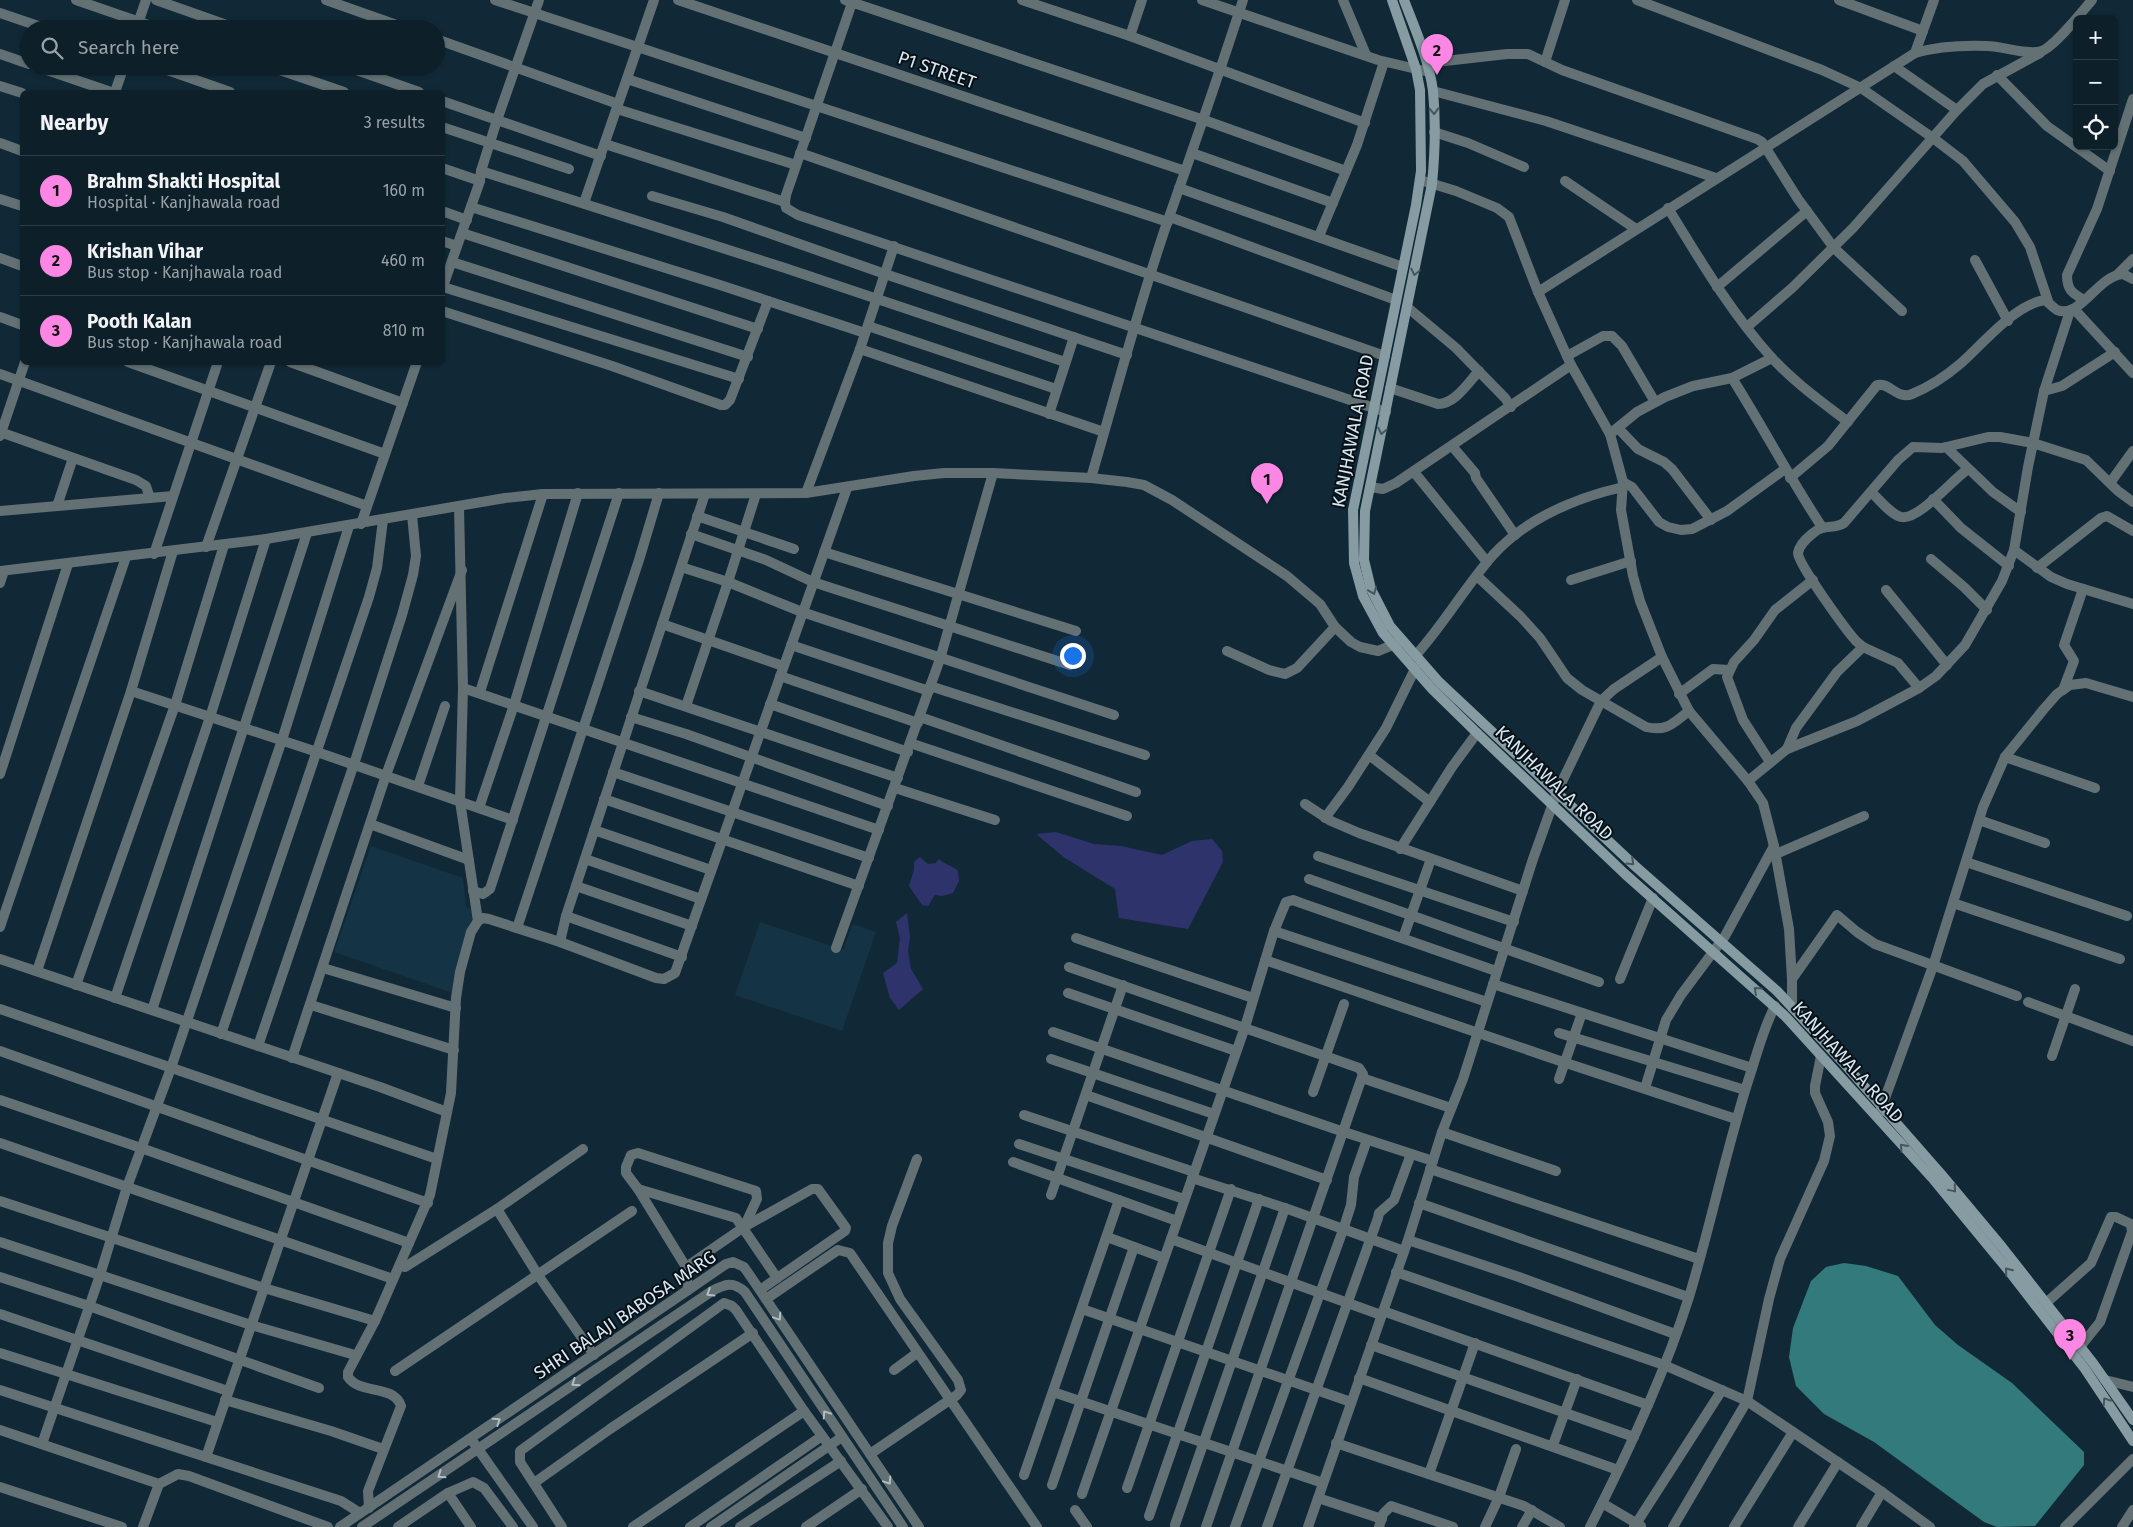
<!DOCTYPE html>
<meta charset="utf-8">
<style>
:root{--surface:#0d1f29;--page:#162731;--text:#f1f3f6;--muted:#9aa2a8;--line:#2d3d46;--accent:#fc86e4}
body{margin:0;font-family:"Fira Sans",sans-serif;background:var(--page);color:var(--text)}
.controls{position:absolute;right:15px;top:15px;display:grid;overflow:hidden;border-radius:8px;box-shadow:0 1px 4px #0004}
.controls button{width:45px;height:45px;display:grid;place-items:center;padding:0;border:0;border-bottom:1px solid var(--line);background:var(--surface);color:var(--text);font:25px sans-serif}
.you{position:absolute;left:1072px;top:655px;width:18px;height:18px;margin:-12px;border:4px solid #fff;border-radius:50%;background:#1a73e8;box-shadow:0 0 0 8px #1a73e833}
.badge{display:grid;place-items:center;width:32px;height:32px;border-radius:50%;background:var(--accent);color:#111;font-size:16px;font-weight:700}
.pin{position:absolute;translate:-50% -41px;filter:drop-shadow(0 1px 2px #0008)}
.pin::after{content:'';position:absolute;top:26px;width:18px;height:15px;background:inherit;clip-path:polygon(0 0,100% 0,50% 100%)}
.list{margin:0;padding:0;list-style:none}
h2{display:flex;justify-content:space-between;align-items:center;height:65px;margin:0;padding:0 20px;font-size:21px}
h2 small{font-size:16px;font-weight:400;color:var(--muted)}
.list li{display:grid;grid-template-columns:32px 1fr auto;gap:15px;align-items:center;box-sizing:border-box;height:70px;padding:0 20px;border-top:1px solid var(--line)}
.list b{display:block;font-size:19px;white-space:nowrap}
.list p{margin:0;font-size:16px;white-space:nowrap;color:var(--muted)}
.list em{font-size:16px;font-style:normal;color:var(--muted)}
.icon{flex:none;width:28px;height:28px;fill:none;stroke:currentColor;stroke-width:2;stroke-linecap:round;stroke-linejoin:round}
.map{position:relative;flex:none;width:2133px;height:1527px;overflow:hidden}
.search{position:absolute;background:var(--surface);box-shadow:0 1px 4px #0004;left:20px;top:20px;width:425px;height:55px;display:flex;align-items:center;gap:12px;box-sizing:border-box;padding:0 18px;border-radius:28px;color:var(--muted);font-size:19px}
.panel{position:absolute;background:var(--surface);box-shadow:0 1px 4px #0004;left:20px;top:90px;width:425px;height:275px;border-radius:8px}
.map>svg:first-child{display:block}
</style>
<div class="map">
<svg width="2133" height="1527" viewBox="0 0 2133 1527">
<rect width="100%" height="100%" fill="#112937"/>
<g fill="#143345">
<path d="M371,846L463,878L466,907L476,912L453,993L334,952Z"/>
<path d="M760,922L843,950L853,924L876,932L842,1031L735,995Z"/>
</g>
<g fill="#2e336c">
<path d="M1056,832L1094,844L1121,846L1162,855L1192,841L1212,839L1222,851L1223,862L1188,929L1119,918L1115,889L1065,858L1036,834Z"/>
<path d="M920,857L928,864L936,863L939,859C945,865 952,865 958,871L959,881L953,893L942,896L935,895L928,906L922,905L909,886L914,870V862Z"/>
<path d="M907,913L910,937L908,951L911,969L923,989L899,1010L890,998L883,973L897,963L900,938L896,922Z"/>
</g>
<path fill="#337a7c" d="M1844,1263L1866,1266L1898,1276L1935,1325L1958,1345L2012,1383L2084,1452V1465L2035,1526L1997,1527L1984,1522L1874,1442L1824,1414L1796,1386L1789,1357L1793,1328L1811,1281L1826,1267Z"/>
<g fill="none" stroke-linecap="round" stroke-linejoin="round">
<g stroke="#637175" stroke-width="10">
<path d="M76,0L160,29"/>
<path d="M156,0L238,29"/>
<path d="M326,0L408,29"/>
<path d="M495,0C719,76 944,147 1168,222"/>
<path d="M678,0L1185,171"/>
<path d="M845,0L1204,120L1346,171"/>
<path d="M853,0L786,195L785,202L786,208L798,215L1386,412"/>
<path d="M1022,0L1130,36L1365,123"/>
<path d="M1202,0L1378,60L1429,72"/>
<path d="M1343,0L1366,55"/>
<path d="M1637,0L1822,70L1861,88L1933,138L1963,161L2015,222L2030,247L2048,301"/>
<path d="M1839,0L1923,31"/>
<path d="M0,13L47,29"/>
<path d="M136,29L146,0"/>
<path d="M1130,36L1142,0"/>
<path d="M436,39L618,104"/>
<path d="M1915,53L1934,0"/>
<path d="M0,54L29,64"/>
<path d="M1545,62L1565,0"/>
<path d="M1427,63L1507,54H1528L1562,70L1757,139L1762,142L1798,199L1834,248L1902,311"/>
<path d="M35,66L111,92"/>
<path d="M156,66L230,92"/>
<path d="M268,66L344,92"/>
<path d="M345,66L419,92"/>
<path d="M1894,66L1957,110"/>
<path d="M1997,75L2047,126L2110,171"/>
<path d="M627,79L806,138"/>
<path d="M0,86L22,93"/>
<path d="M1433,91L1546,121L1716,178"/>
<path d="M115,92L124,66"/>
<path d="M442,101L601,156"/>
<path d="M617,109L796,165"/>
<path d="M442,127L569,169"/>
<path d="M1434,132L1468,143L1524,167"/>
<path d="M0,143L22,151"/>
<path d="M605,144L785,202"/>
<path d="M800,153L1385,356"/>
<path d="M1192,153L1333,203"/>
<path d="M442,168L480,181"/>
<path d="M481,171L785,268L1065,362"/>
<path d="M1420,180L1456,191L1497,208L1509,217L1538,292L1571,365L1610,434L1623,482L1621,510L1633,576L1640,601L1662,657L1689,711L1748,781L1763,803L1774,846L1789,929L1792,979V1007"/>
<path d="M1565,181L1636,229"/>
<path d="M1179,188L1403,267"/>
<path d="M652,196L723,217L885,274L1127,355"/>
<path d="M0,199L22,206"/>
<path d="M584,203L654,0"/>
<path d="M471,207L720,285L865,333"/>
<path d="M1668,208C1700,260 1731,313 1772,358C1795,383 1822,402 1848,422"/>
<path d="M442,211L467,220"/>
<path d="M1170,217L1396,300"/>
<path d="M462,233L758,329"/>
<path d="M1319,236L1357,145L1384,62"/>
<path d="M442,241L457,246"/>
<path d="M0,258L22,266"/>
<path d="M1975,260L2008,321"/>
<path d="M452,262L748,357"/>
<path d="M2118,274L2133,259"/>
<path d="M443,287L739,379"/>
<path d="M1717,287L1807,211"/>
<path d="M442,289L480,181L481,171L497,120L539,0"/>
<path d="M1538,292L1915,53C1939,46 1963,45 1988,46C2002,46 2033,57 2044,50C2059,41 2080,14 2092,0"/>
<path d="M2084,300C2072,293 2067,290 2067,275L2097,209L2133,99"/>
<path d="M1407,307L1456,348L1505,398L1511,407"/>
<path d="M2074,309L2133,373"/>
<path d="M442,311L612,366L721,405H725L730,400L768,301"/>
<path d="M0,317L22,325"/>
<path d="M868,326L1056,389"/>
<path d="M1747,327L1792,288L1853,228L1957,110L1983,84L2040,53"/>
<path d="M860,349L1104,432"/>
<path d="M1567,356L1603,336H1612L1622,346L1655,402"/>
<path d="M128,362L385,454"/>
<path d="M290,362L403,403"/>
<path d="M0,374L367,506"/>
<path d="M1732,378C1763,427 1790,479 1822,527"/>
<path d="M1390,388L1438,404C1455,404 1468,383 1479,371"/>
<path d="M2044,391L2062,386L2115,352"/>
<path d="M1049,414L1074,337"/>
<path d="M1618,428L1638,449L1664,462L1672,469L1711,520"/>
<path d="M0,432L136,480L146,486L150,498"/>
<path d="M1610,434L1637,412L1665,397L1693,386L1732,378L1772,358"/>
<path d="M0,436L25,362"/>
<path d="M1452,446L1475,473L1476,478L1515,535"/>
<path d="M1946,447L1993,492L2021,512"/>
<path d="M1414,472L1487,562"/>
<path d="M1091,478C1116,393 1138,307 1167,223C1193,149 1219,75 1243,0"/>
<path d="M1790,478L1828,446L1877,385C1890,382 1897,400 1912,394C1929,387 1946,376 1960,364C1983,344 2015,304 2045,300C2049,303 2052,307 2057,310C2081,319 2097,276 2123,274L2133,279"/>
<path d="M1623,482L1632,487L1659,522L1668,527L1681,530L1692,529L1727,511L1785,469"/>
<path d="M2110,483L2133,451"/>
<path d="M1370,487L1383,489L1396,483L1571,365"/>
<path d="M1871,492C1879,499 1890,514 1901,517C1918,521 1953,479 1968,469"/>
<path d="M806,493L860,349L894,246"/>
<path d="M1933,499L1961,528L2009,566"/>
<path d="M57,506L73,458"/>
<path d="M459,507L463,688L460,801L478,921"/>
<path d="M0,511L173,496"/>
<path d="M697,516L794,549"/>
<path d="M361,524L417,362"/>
<path d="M691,534L766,560L813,582L1070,665"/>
<path d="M206,547L271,362"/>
<path d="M2014,550L2051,577L2067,584L2133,604"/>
<path d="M824,552L1076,631"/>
<path d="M154,554L218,362"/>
<path d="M1931,559L1964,587L1987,610"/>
<path d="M681,567L728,582L802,612L1114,715"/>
<path d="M2037,568L2101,518L2107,516L2133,531"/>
<path d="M1477,576L1521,617L1540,638L1567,678L1582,690L1646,727C1667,732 1673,723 1689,711"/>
<path d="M1571,580L1631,561"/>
<path d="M0,583L4,571"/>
<path d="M1886,590L1947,665"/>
<path d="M662,624L783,666"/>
<path d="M791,645L929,691"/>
<path d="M1227,651L1269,670L1285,674L1297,668L1335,627"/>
<path d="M1416,655C1444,624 1465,587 1493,555C1527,518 1575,498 1623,487"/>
<path d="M780,676L918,723"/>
<path d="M930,686L1145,755"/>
<path d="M463,688L879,830"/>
<path d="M1919,688L1898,663L1863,647L1856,641C1846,630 1798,564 1798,553C1799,546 1807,538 1812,534C1824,523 1833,530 1844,523L1898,460L1913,447L1942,448L1988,437H2000L2033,443L2086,460L2118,491L2133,502"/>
<path d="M2063,690L2074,661L2064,645L2083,589"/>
<path d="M131,691L317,752L513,820"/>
<path d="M639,691L898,778"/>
<path d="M480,692L543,494"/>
<path d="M1679,694L1713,669L1729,670"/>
<path d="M770,704L908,752"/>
<path d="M686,706L728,582L756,494"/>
<path d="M631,717L686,734L888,806"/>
<path d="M920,717L1136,792"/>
<path d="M910,743L1127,816"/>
<path d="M1787,749L1796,728L1837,672L1863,647"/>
<path d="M1369,755L1430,802"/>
<path d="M2005,757L2095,788"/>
<path d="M1770,762L1743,720L1727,677L1734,662L1754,640L1775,610L1813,580"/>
<path d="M613,772L869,858"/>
<path d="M0,774L68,564"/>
<path d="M1748,781L1787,749L1857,721L1919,688L1936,676L1965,645L2002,581L2014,550L2028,467L2044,391L2070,311"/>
<path d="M418,786L445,706"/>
<path d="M895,788L995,820"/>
<path d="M604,799L859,886"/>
<path d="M1305,804L1331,821L1359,833L1523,891"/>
<path d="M479,808L514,705L578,493"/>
<path d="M1325,818L1348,787L1386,728L1415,669"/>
<path d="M1979,820L2045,843"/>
<path d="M370,824L469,860"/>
<path d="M594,830L711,870"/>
<path d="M1400,849L1452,767L1477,733"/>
<path d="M1776,854L1864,816"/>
<path d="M1318,856L1514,922"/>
<path d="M585,859L701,899"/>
<path d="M1966,862L2127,916"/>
<path d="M1309,879L1599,982"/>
<path d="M576,886L692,926"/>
<path d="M473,891L483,894L490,889L619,493"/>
<path d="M1953,903L2120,959"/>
<path d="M566,916L682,957"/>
<path d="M0,927L126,557"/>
<path d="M517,928L639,560L659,493"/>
<path d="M1274,931L1487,1002"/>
<path d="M1076,938L1253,998"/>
<path d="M1403,938L1431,859"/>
<path d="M560,942L566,916L705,494"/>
<path d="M836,948L940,659L993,473"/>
<path d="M0,959L380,1087L447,1112"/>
<path d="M1265,960L1563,1062L1736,1119"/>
<path d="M1069,967L1325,1056L1359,1068L1363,1074L1206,1527"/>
<path d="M323,968L456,1008"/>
<path d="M37,971L131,691L173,551"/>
<path d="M1620,979L1653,898"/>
<path d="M1792,979L1837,915L1857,932L1875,944L2017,996"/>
<path d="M1493,984L1752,1068"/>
<path d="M76,985L175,705L224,545"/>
<path d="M1068,993L1236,1051"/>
<path d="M115,998L210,717L266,539"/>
<path d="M2028,1002L2133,1041"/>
<path d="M311,1005L454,1050"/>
<path d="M0,1009L437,1159"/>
<path d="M152,1010L307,533"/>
<path d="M1053,1032L1338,1130L1433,1161"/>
<path d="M1559,1033L1745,1090"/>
<path d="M221,1034L369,597L377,568L383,520"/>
<path d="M258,1046L354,764L402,615L413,575L416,556L412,515"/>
<path d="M0,1051L428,1203"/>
<path d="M2052,1056L2075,989"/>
<path d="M292,1058L386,775L462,570"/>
<path d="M1051,1059L1214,1114"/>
<path d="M1362,1078L1451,1108"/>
<path d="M1559,1079L1582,1013"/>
<path d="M1645,1088L1666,1020L1681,995L1725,936L1774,846"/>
<path d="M1313,1092L1344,1004"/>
<path d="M1086,1095L1327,1180"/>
<path d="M0,1100L141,1148L409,1243"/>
<path d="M1880,1112L1933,966L1983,807L2005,757L2043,710L2057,694L2070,685L2086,683L2133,697"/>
<path d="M1024,1115L1194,1172"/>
<path d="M1442,1132L1556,1171"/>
<path d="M0,1143L393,1279"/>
<path d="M1019,1144L1184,1199"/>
<path d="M1013,1162L1177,1221"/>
<path d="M1430,1169L1699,1259"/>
<path d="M1192,1178L1285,1208L1404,1251"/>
<path d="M638,1189L736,1218L777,1278"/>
<path d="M1051,1195L1123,985"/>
<path d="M0,1201L264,1288L375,1321"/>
<path d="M1419,1203L1688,1297"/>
<path d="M497,1209L538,1275L594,1355"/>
<path d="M1107,1237L1164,1258"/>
<path d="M1171,1239L1381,1315"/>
<path d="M1408,1240L1519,1277L1675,1334"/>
<path d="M0,1242L251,1325L355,1355"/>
<path d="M405,1267L497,1209L583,1149"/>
<path d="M686,1267L744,1227L812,1189H818L846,1228L845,1231L760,1290"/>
<path d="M1396,1272L1664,1365L1747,1401L1882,1492L1930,1527"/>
<path d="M0,1277L89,1306L319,1388"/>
<path d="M688,1290L686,1267L638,1189L626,1173V1167L631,1155L638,1153L756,1191L757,1199L744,1227"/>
<path d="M766,1299L832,1254L838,1250L850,1253L1037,1527"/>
<path d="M2046,1303L2091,1263L2111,1217H2116L2131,1224L2132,1232L2100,1322L2080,1347"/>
<path d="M1082,1309L1351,1402"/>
<path d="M1383,1311L1648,1405"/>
<path d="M0,1314L228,1391"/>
<path d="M1371,1345L1634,1437"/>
<path d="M0,1353L217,1422"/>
<path d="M894,1370L917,1353"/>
<path d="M395,1371L632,1211"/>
<path d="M1359,1378L1618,1470"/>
<path d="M2105,1380L2133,1387"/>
<path d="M0,1390L341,1501L360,1513"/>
<path d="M1053,1392L1323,1483"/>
<path d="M225,1400L331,1431L383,1449"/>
<path d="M0,1430L159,1484"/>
<path d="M471,1439L533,1527"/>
<path d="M1336,1443L1524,1506L1560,1527"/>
<path d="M42,1444L100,1275L127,1187L171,1068L282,740L349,526"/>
<path d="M1553,1445L1577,1379"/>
<path d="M870,1454L957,1395L961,1390L958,1380L900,1299L888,1273V1243L892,1226L917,1159"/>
<path d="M206,1457L338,1073"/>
<path d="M1429,1474L1475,1343"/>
<path d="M1024,1475L1119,1200"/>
<path d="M534,1483L610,1429L753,1333"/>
<path d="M1052,1485L1134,1247"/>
<path d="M0,1487L122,1527"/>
<path d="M1127,1488L1231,1189"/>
<path d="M448,1493L471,1527"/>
<path d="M1082,1494L1245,1027L1274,931L1286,902L1293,900L1301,903L1496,971"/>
<path d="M1318,1498L1382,1519"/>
<path d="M1602,1503L1641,1526"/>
<path d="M369,1508L368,1491L401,1406C394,1384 360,1395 348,1377V1372L375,1321L430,1195L451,1093L456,998L460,972L471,932L478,921L483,918L489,919L560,942L656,978L664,979L675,973L847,488"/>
<path d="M1075,1510L1087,1527"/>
<path d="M1149,1516L1259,1199"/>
<path d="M1175,1525L1285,1208"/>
<path d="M143,1527L159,1484L178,1474L189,1476L328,1527"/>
<path d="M398,1527L448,1493L473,1482L484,1488L513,1527"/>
<path d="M562,1527L520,1462V1451L724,1303L732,1306L736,1310L804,1411L888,1527"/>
<path d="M633,1527L804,1411"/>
<path d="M690,1527L822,1436"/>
<path d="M711,1527L842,1437"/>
<path d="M740,1527L841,1461"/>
<path d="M806,1527L862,1489"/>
<path d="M1235,1527L1343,1230L1351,1205L1354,1177L1367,1140"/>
<path d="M1267,1527L1378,1218L1379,1213L1394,1200L1411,1154"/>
<path d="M1308,1527L1408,1240L1442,1132L1463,1079L1533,859L1557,792L1601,701L1614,689L1662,657"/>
<path d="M1379,1527L1383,1514L1391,1506L1453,1527"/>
<path d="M1485,1527L1499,1497L1516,1449"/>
<path d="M1522,1527L1532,1510"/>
<path d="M1634,1527L1722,1390"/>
<path d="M1673,1527L1747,1401L1769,1299L1780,1259L1824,1161L1830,1136L1828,1122L1815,1093V1086L1821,1056"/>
<path d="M1734,1527L1793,1432"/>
<path d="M1798,1527L1838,1462"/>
<path d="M1861,1527L1882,1492"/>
<path d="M2065,1527L2133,1459"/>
<path d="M2122,1527L2133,1510"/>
</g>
<g stroke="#637175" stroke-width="10">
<path d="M0,571L266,539L505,498L543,494L806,493L914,476L944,473H993L1091,478L1127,482L1144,485L1172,500L1287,576L1320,604L1335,627L1351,642L1360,647L1378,651L1400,642"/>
<path d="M340,1527L688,1290L726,1264L733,1262L744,1267L753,1280L919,1527"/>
<path d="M362,1527L712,1291C725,1284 733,1281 745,1292L903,1527"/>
<path d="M1590,1527C1628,1453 1664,1376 1689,1297C1711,1224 1726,1150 1749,1078C1757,1054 1763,1029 1775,1006"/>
</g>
<g stroke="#869ca2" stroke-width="10">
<path d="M1392,0L1416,69L1420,90L1421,171L1416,205L1353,510L1354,563L1363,596L1383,633L1432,689L1477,733L1625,874L1785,1016L1934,1180L2009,1271L2085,1369L2133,1441"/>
<path d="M1404,0C1415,29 1429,60 1433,91C1436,121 1435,153 1432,184L1365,511L1364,560L1371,589L1390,626L1439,682L1635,866L1777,991L1842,1061L1941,1174L2002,1247L2093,1363L2133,1420"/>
</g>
</g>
<defs><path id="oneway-chevron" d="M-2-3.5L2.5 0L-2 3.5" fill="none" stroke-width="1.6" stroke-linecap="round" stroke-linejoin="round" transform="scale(1.25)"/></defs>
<g stroke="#46565c">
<use href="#oneway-chevron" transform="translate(1434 111) rotate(88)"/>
<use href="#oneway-chevron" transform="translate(1415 272) rotate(102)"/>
<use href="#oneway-chevron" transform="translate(1382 431) rotate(102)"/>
<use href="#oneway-chevron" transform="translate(1373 591) rotate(68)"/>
<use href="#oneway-chevron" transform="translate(1631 862) rotate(43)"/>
<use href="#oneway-chevron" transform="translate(1757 990) rotate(-138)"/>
<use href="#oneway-chevron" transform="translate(1903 1147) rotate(-132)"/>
<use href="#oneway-chevron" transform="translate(1953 1189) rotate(50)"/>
<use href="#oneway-chevron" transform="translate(2008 1271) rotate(-129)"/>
<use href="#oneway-chevron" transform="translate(2106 1401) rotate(-123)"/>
</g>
<g stroke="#b0bec6">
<use href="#oneway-chevron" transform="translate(710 1293) rotate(148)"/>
<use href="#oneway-chevron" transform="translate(778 1317) rotate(56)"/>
<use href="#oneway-chevron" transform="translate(575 1383) rotate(145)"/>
<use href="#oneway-chevron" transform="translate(826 1414) rotate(-124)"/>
<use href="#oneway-chevron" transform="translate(497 1421) rotate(-34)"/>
<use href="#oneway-chevron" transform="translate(441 1475) rotate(146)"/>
<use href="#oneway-chevron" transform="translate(888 1481) rotate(56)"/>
</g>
<g text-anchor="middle" stroke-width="4" stroke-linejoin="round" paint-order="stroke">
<g font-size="18" fill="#dae8f1" stroke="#071017">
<text transform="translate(937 70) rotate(19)" y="6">P1 STREET</text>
<text transform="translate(1353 431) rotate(-79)" y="6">KANJHAWALA ROAD</text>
<text transform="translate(1554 783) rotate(44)" y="6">KANJHAWALA ROAD</text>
<text transform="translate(1848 1062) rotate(48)" y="6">KANJHAWALA ROAD</text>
<text transform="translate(625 1315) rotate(-34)" y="6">SHRI BALAJI BABOSA MARG</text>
</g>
</g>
</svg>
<div class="controls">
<button>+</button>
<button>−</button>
<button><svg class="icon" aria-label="locate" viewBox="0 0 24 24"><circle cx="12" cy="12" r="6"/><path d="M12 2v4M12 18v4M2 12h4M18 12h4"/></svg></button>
</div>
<div class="you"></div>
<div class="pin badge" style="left:1267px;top:504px">1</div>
<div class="pin badge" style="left:1437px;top:75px">2</div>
<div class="pin badge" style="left:2070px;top:1360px">3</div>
<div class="search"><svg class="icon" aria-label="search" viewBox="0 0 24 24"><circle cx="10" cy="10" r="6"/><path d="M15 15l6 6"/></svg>Search here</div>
<section class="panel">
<h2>Nearby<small>3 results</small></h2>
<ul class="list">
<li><span class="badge">1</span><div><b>Brahm Shakti Hospital</b><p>Hospital · Kanjhawala road</p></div><em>160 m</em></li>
<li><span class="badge">2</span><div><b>Krishan Vihar</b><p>Bus stop · Kanjhawala road</p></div><em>460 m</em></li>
<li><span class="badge">3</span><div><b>Pooth Kalan</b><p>Bus stop · Kanjhawala road</p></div><em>810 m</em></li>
</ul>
</section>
</div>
